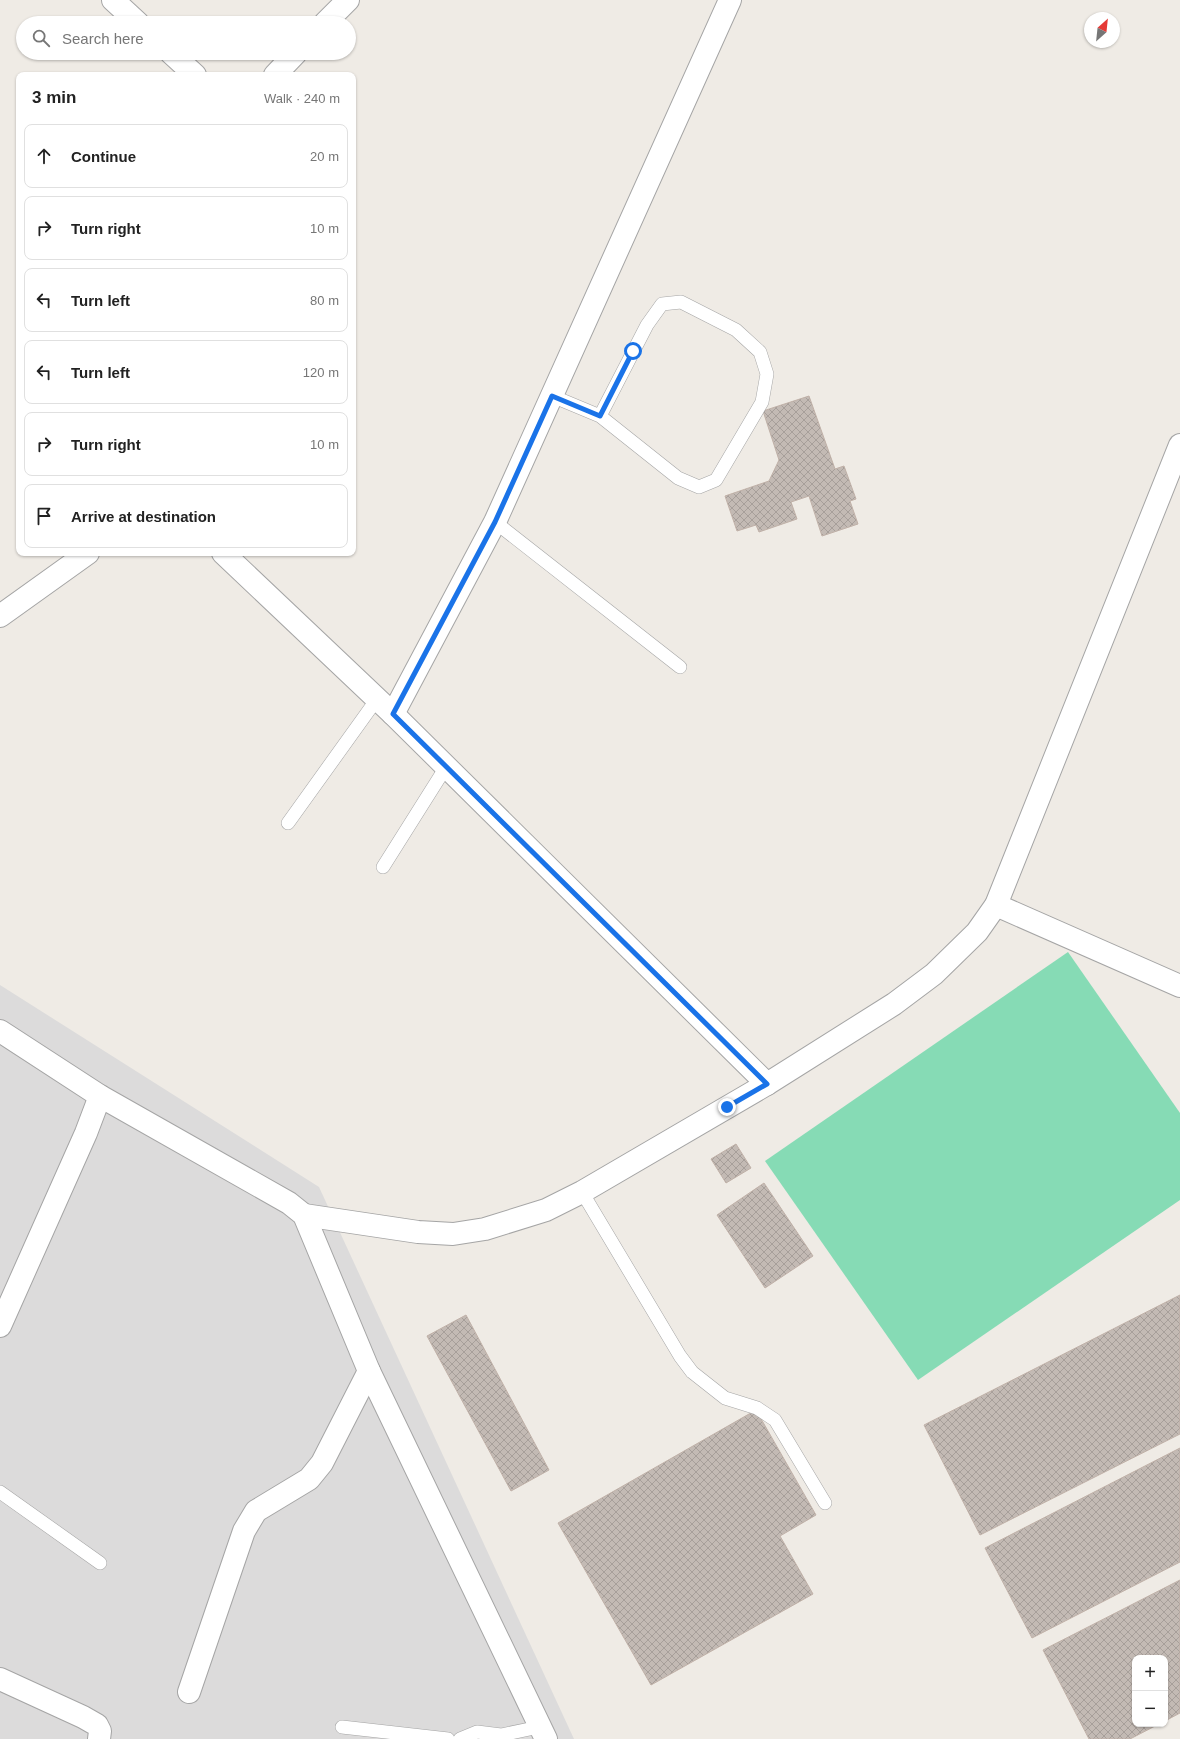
<!DOCTYPE html>
<meta charset="utf-8">
<style>
:root{--surface:#fff;--page:#f6f6f6;--text:#222;--muted:#767676;--line:#e0e0e0}
body{margin:0;font-family:Helvetica,sans-serif;background:var(--page);color:var(--text)}
.controls{position:absolute;right:12px;bottom:12px;display:grid;overflow:hidden;border-radius:8px;box-shadow:0 1px 3px #0004}
.controls button{width:36px;height:36px;display:grid;place-items:center;padding:0;border:0;border-bottom:1px solid var(--line);background:var(--surface);color:var(--text);font:20px sans-serif}
.compass{position:absolute;left:1084px;top:12px;width:36px;height:36px;border-radius:50%;background:var(--surface);box-shadow:0 1px 3px #0004;rotate:27deg}
.stop{position:absolute;width:12px;height:12px;margin:-9px;border:3px solid #1a73e8;border-radius:50%;background:#fff}
.stop.end{background:#1a73e8;border-color:#fff;box-shadow:0 1px 4px #0008}
.list{margin:0;padding:0;list-style:none}
h2{display:flex;justify-content:space-between;align-items:center;height:52px;margin:0;padding:0 16px;font-size:17px}
h2 small{font-size:13px;font-weight:400;color:var(--muted)}
.list li{display:grid;grid-template-columns:26px 1fr auto;gap:12px;align-items:center;box-sizing:border-box;height:64px;margin:0 8px 8px;padding:0 8px;border:1px solid var(--line);border-radius:8px}
.list b{display:block;font-size:15px;white-space:nowrap}
.list em{font-size:13px;font-style:normal;color:var(--muted)}
.icon{flex:none;width:22px;height:22px;fill:none;stroke:currentColor;stroke-width:2;stroke-linecap:round;stroke-linejoin:round}
.map{position:relative;flex:none;width:1180px;height:1739px;overflow:hidden}
.search{position:absolute;background:var(--surface);box-shadow:0 1px 3px #0004;left:16px;top:16px;width:340px;height:44px;display:flex;align-items:center;gap:10px;box-sizing:border-box;padding:0 14px;border-radius:22px;color:var(--muted);font-size:15px}
.panel{position:absolute;background:var(--surface);box-shadow:0 1px 3px #0004;left:16px;top:72px;width:340px;height:484px;border-radius:8px}
.map>svg:first-child{display:block}
</style>
<div class="map">
<svg width="1180" height="1739" viewBox="0 0 1180 1739">
<defs>
<pattern id="building-cross-hatch" width="8" height="8" patternUnits="userSpaceOnUse"><rect width="8" height="8" fill="#c3bab4"/><path d="M0 0l8 8M0 8l8-8" fill="none" stroke="#a79f9a"/></pattern>
</defs>
<rect width="100%" height="100%" fill="#efebe5"/>
<path fill="#dcdbdb" d="M0,985L319,1187L574,1739H0Z"/>
<path fill="#86dbb5" d="M1068,952L1180,1113V1200L918,1380L765,1161Z"/>
<g fill="url(#building-cross-hatch)" stroke="#c0b1a8">
<path d="M809,396L835,469L844,466L856,499L850,501L858,524L822,536L809,496L791,502L797,519L759,532L756,525L737,531L725,496L769,481L779,460L763,411Z"/>
<path d="M736,1144L751,1168L726,1183L711,1159Z"/>
<path d="M764,1183L813,1256L765,1288L717,1215Z"/>
<path d="M1180,1295V1434L980,1535L924,1425Z"/>
<path d="M466,1315L549,1470L511,1491L427,1336Z"/>
<path d="M756,1410L816,1515L780,1536L813,1594L651,1685L558,1523Z"/>
<path d="M1180,1448V1562L1032,1638L985,1548Z"/>
<path d="M1180,1580V1713L1165,1721V1658H1135V1724H1159L1130,1739H1089L1043,1650Z"/>
</g>
<g fill="none" stroke-linecap="round" stroke-linejoin="round">
<g stroke="#a5a5a5" stroke-width="14">
<g id="service">
<path d="M552,396L600,416L678,478L699,487L716,480L762,402L767,374L760,352L736,330L681,302L662,304L647,325L600,416"/>
<path d="M495,522L680,667"/>
<path d="M288,823L377,699"/>
<path d="M383,867L446,767"/>
<path d="M582,1192L680,1356L692,1372L725,1398L757,1408L775,1420L825,1503"/>
<path d="M0,1492L100,1563"/>
<path d="M342,1727L448,1739"/>
<path d="M460,1739L477,1732L501,1735L539,1727"/>
</g>
</g>
<g stroke="#a5a5a5" stroke-width="24">
<g id="minor">
<path d="M113,0L138,23"/>
<path d="M325,23L348,0"/>
<path d="M171,53L195,75"/>
<path d="M275,75L296,53"/>
<path d="M223,553L393,714L767,1084"/>
<path d="M0,616L88,553"/>
<path d="M393,714L495,522L730,0"/>
<path d="M996,905L1180,986"/>
<path d="M0,1031L100,1096L289,1203L304,1215L369,1371L546,1739"/>
<path d="M304,1215L418,1232L453,1234L485,1229L546,1210L582,1192L767,1084L894,1004L934,974L977,932L996,905L1180,445"/>
<path d="M0,1326L86,1133L100,1096"/>
<path d="M0,1679L83,1717L97,1725L100,1731L99,1739"/>
<path d="M189,1692L244,1531L256,1511L309,1479L322,1463L369,1371"/>
</g>
</g>
<use href="#service" stroke="#fff" stroke-width="13"/>
<use href="#minor" stroke="#fff" stroke-width="22"/>
</g>
<g fill="none" stroke-linecap="round" stroke-linejoin="round">
<path stroke="#1a73e8" stroke-width="5" d="M633,351L600,416L552,396L495,522L393,714L767,1084L727,1107"/>
</g>
</svg>
<div class="controls">
<button>+</button>
<button>−</button>
</div>
<svg class="compass" viewBox="-18 -18 36 36"><path d="M0-13l5 13h-10z" fill="#e53935"/><path d="M0 13l5-13h-10z" fill="#767676"/></svg>
<div class="stop" style="left:633px;top:351px"></div>
<div class="stop end" style="left:727px;top:1107px"></div>
<div class="search"><svg class="icon" aria-label="search" viewBox="0 0 24 24"><circle cx="10" cy="10" r="6"/><path d="M15 15l6 6"/></svg>Search here</div>
<section class="panel">
<h2>3 min<small>Walk · 240 m</small></h2>
<ul class="list">
<li><svg class="icon" aria-label="ahead" viewBox="0 0 24 24"><path d="M12 20V5M6 11l6-6 6 6"/></svg><div><b>Continue</b></div><em>20 m</em></li>
<li><svg class="icon" aria-label="right" viewBox="0 0 24 24"><path d="M7 20v-9h11M14 6l5 5-5 5"/></svg><div><b>Turn right</b></div><em>10 m</em></li>
<li><svg class="icon" aria-label="left" viewBox="0 0 24 24"><path d="M17 20v-9H6M10 6l-5 5 5 5"/></svg><div><b>Turn left</b></div><em>80 m</em></li>
<li><svg class="icon" aria-label="left" viewBox="0 0 24 24"><path d="M17 20v-9H6M10 6l-5 5 5 5"/></svg><div><b>Turn left</b></div><em>120 m</em></li>
<li><svg class="icon" aria-label="right" viewBox="0 0 24 24"><path d="M7 20v-9h11M14 6l5 5-5 5"/></svg><div><b>Turn right</b></div><em>10 m</em></li>
<li><svg class="icon" aria-label="arrive" viewBox="0 0 24 24"><path d="M6 21V4h12l-3 4 3 4H6"/></svg><div><b>Arrive at destination</b></div></li>
</ul>
</section>
</div>
